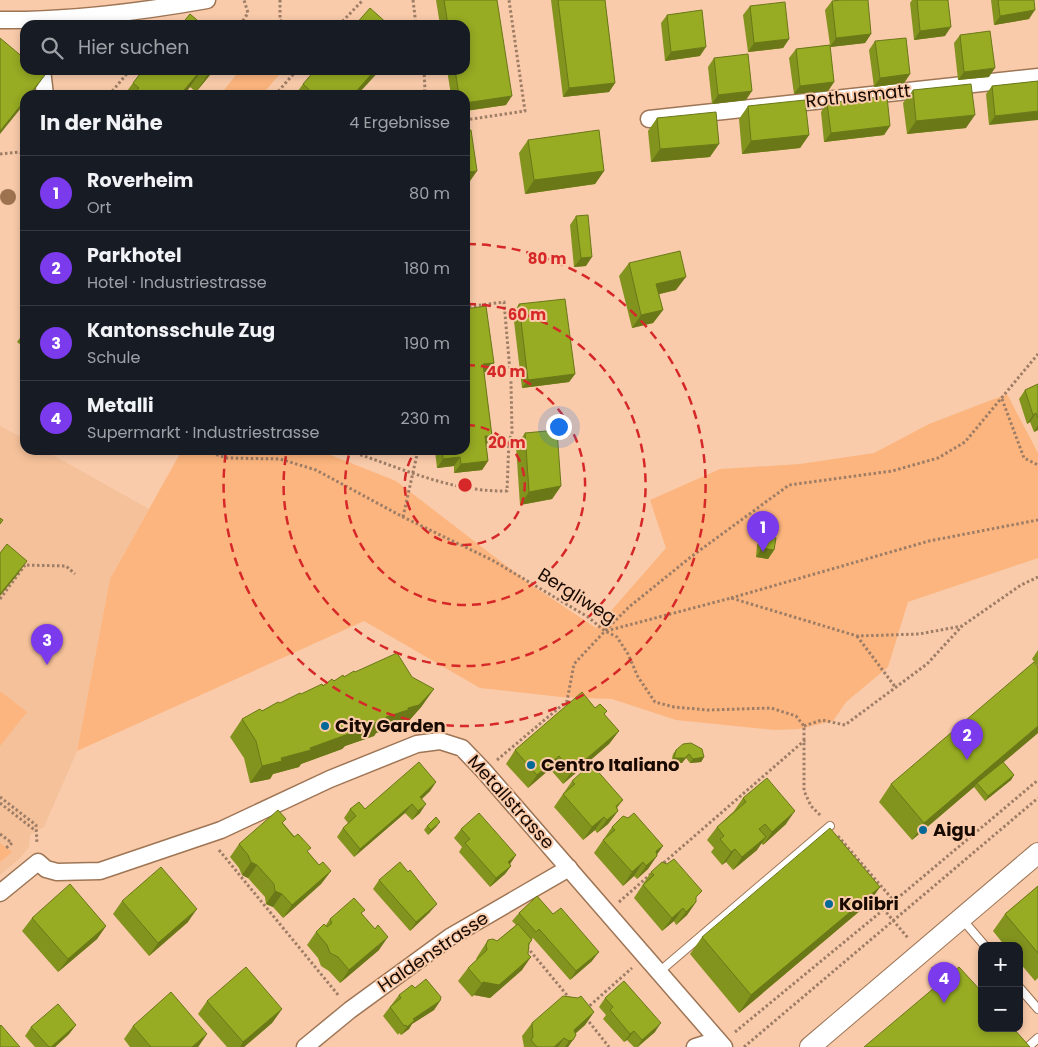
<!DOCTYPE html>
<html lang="de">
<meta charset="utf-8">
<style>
:root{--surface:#171b24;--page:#20242c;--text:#f1f3f6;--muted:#9ea1a6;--line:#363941;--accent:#7c3aed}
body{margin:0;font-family:Poppins,sans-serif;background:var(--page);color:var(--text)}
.controls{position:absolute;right:15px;bottom:15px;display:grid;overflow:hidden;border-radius:10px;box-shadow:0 2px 8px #0003}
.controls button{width:45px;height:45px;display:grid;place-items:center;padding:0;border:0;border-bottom:1px solid var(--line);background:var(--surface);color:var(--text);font:25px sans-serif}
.you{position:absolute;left:558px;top:426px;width:18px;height:18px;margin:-12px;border:4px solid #fff;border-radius:50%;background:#1a73e8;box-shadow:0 0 0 8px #1a73e833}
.badge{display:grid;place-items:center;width:32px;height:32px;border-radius:50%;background:var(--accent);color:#fff;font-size:16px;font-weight:700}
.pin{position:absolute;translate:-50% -41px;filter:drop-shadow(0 1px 2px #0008)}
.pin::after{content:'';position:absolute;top:26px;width:18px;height:15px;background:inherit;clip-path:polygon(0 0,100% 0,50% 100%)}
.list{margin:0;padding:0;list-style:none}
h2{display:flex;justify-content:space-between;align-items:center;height:65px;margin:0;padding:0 20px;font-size:21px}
h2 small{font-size:16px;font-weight:400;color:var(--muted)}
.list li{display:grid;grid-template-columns:32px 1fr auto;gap:15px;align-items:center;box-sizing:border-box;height:75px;padding:0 20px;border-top:1px solid var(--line)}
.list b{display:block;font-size:19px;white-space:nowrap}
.list p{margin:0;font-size:16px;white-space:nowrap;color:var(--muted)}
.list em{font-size:16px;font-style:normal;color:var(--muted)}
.icon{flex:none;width:28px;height:28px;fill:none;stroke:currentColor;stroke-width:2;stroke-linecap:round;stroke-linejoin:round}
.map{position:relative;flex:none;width:1038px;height:1047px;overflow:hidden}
.search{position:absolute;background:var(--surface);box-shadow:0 2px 8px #0003;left:20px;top:20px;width:450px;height:55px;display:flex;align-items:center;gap:12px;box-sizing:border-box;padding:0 18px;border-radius:15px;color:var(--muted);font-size:19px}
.panel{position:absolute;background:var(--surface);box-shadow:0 2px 8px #0003;left:20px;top:90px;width:450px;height:365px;border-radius:15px}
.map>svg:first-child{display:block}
</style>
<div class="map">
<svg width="1038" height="1047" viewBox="0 0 1038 1047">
<rect width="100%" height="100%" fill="#f9cbaa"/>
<path fill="#f5c19a" d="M0,426L25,439V450H44L149,509L110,579L77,751L44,827L30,835L29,847L20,858L0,875Z"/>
<g fill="#fcb57e">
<path d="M240,70H283L262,95H220Z"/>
<path d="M1007,394L1038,453V558L908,602L888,667L846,702L833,721L799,729L775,730L676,720L612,699L561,697L480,688L364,621L77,751L110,579L182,450H318L396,481L530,584L596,628L666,548L650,500L720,469L800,464L874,453L929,424Z"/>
<path d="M0,691L27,712L0,746Z"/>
<path d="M0,843L12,852L0,862Z"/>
</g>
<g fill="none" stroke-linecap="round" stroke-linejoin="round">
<g stroke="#9e7555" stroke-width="10">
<g id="service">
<path d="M962,919L985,946"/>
<path d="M659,972L830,826"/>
<path d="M1019,987L1038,1009"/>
<path d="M1028,1047L1038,1038"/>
</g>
</g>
<g stroke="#9e7555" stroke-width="19">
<g id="minor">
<path d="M0,20C70,21 139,12 207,0"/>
<path d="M42,70L45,95"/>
<path d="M649,119L1038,77"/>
<path d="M0,893L38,862L46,869L57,872L100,871L221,830L330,779L417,744L440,741L462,748L484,771L724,1047"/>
<path d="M305,1047L350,1010L450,937L569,868"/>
<path d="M695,1047L717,1040"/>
</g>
</g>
<g stroke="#9e7555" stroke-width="22">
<path id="tertiary" d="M810,1047L1038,853"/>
</g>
<g stroke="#9e7d66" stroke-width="3" stroke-dasharray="2.5 2.5" stroke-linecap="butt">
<path d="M280,0V20L286,25"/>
<path d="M413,0L416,25"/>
<path d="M240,25L248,13L244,0"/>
<path d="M339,25L363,0"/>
<path d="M109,95L130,70"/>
<path d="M275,95L297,70"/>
<path d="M420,95L425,90L424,70"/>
<path d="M465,120L525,111L509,0"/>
<path d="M0,154L19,152L25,154"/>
<path d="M1002,399L1024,458L1038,465"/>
<path d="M202,450L227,458L280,459L316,470L403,517L492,560L588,617L605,631L617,637L628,654L638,677L655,702L674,707L708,710L771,708L796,716L804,726V791L811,806L821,816"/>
<path d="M346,450C400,467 449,492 507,491L509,440L512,434L511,383L504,302L465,307"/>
<path d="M403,517L418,450"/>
<path d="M22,565L66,566L75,574"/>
<path d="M731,598L929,541L1038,520"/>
<path d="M0,599L25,565"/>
<path d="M606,631L731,598L857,636L919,634L962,626L1021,585L1038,577"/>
<path d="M857,636L896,688"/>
<path d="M804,726L822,720L845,725L927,664L962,626"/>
<path d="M497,760L567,701L574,664L605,631L629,607L692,556L789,485L892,471L938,458L965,442L1038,354"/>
<path d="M0,797L36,825L37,844"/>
<path d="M0,803L36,831"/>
<path d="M0,834L12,843L6,848"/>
<path d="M838,836L894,901L886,912L908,938"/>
<path d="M219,850L339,996"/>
<path d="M660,866L805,740"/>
<path d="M619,902L652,873"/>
<path d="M893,902L1038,780"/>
<path d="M527,947L571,1000"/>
<path d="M932,967L934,970L953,966L958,973"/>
<path d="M586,1009L632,968"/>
<path d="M586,1018L609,1047"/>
<path d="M735,1032L888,906"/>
<path d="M744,1047L1038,798"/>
</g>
<use href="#service" stroke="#fff" stroke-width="8"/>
<use href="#minor" stroke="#fff" stroke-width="16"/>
<use href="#tertiary" stroke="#fff" stroke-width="20"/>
</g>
<circle fill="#9c724f" cx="8" cy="197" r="8"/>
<g fill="#82931e">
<path d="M436,0H497L506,105L465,111V95H451L447,70H465V25H440Z"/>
<path d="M551,0H605L615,83L609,92L563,97Z"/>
<path d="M912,0H948L945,36L914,40L910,3Z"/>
<path d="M991,0H1034L1029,19L994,25Z"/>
<path d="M832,1L871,34L865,43L830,47L834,82L828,91L794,94L789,58L796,49L830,45L825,10Z"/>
<path d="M750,6L789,39L783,48L748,52L743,15Z"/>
<path d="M667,15L700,56L665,61L661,23Z"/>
<path d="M960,35L989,77L958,80L954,43Z"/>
<path d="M875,41L910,74L904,83L874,87L869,50Z"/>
<path d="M714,58L746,100L712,104L708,67Z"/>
<path d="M143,70H214L196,92L190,87L184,95H124L133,83Z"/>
<path d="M380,70L357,95H295L303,84Z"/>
<path d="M1038,81L989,125L986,94L992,86Z"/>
<path d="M913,90L966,128L907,134L903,103Z"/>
<path d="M827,103L890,126L884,135L824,142L821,112Z"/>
<path d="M748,106L809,135L800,148L742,154L739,119Z"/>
<path d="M657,118L710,157L651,162L648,131Z"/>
<path d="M528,140L604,171L595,184L525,194L519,153Z"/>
<path d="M576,216L586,266L574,267L570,225Z"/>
<path d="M629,263L676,290L659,294L663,310L653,323L632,328L619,276Z"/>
<path d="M519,304L575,374L569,382L522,388L513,313Z"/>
<path d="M465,309L494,363L487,372H484L492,436L486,444L488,461L482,470L454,473V466L437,468L435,451V450H465Z"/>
<path d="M25,331V348L17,342Z"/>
<path d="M1038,384V430L1034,432L1030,422L1027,424L1019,399L1025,390Z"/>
<path d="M525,433L561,486L552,499L520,505L516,446Z"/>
<path d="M763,536L774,550L768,559L756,557L757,545Z"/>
<path d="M1038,650V666L1032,659Z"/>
<path d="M355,672L422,706L407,723L398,724L396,727L376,733L374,736L345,746L342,749L301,764L299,767L273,774L270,779L250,783L244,758L230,737L242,719L280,703Z"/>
<path d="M595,708L607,711L604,715L619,731L609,744L563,784L550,769L528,788L506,764L515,750Z"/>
<path d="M1038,733L1003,762L1014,775L1011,780L985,801L974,787L912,840L879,802L891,784Z"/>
<path d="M676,750L704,757L701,762L690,763L686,758L682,763H671L673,754Z"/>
<path d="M572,781L623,800L617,808L618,811L608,824L597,833L595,830L583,840L554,807Z"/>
<path d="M436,782L430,791L422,799L420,813L412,820L405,813L354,857L337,837L343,828L348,823L344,818L350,809H365Z"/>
<path d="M743,798L786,824L763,845L761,843L757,850L733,870L726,862L722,865L711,852L714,848L707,840L717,827L734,811Z"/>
<path d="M283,823L319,865L331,871L321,884L283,918L273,907L266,904L265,897L248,878L242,875L239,868L230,857L239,844Z"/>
<path d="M427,826H437L428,835L424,830Z"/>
<path d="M612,827L657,854L648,869L637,879L634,876L623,886L594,853Z"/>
<path d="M461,829L516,855L510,864L511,866L505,874L490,887L459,852L462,847L454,838Z"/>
<path d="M651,872L696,900V902L687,915L676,925L674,921L662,931L634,898Z"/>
<path d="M379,880L430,912L410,931L373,889Z"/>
<path d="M1038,886V978L1035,981L1019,962V946H1005L993,931L1005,914Z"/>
<path d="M880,887L868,904L739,1013L690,954L702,937Z"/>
<path d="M122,901L188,922L149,956L113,914Z"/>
<path d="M519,913L592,961L570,980L533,938L531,940H532L529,945L522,970L490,998L474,995L472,997L458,981L468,968L477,960L476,959L479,954L488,940L497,941L516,925L512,921Z"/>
<path d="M362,914L379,950L340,983L329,971L321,966L318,958L307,945L316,932L326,925L330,919Z"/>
<path d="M32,918L106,926L97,939L58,972L22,931Z"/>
<path d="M415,988L440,1001L434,1010L412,1024L409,1029L401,1035L399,1033L398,1035L383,1016L399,995Z"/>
<path d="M578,998L594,1012L585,1025L576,1033L568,1047H524L522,1036L532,1023Z"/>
<path d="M605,998L655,1032L638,1047H634L627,1040L624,1042L603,1019L606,1015L599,1007Z"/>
<path d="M207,1001L282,1009L272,1023L244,1047H227L198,1014Z"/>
<path d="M76,1025L69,1034L55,1047H35L25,1036L31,1027Z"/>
<path d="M133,1026L207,1034L198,1047H130L124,1039Z"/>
</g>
<g fill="#6a7818">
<path d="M1035,10L1029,19L994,25L1000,16Z"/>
<path d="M951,27L945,36L914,40L920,31Z"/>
<path d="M871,34L865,43L830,47L836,38Z"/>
<path d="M789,39L783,48L748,52L754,43Z"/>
<path d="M706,47L700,56L665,61L671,52Z"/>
<path d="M995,68L989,77L958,80L964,72Z"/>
<path d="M201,70H202L184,95H180Z"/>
<path d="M211,70H214L196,92Z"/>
<path d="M375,70H380L357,95H353Z"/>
<path d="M910,74L904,83L874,87L880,78Z"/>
<path d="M45,75L31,95H29Z"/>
<path d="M834,82L828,91L794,94L800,86Z"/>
<path d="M615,83L609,92L563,97L569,88Z"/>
<path d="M752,91L746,100L712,104L718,95Z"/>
<path d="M512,96L506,105L465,111V103Z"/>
<path d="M25,100V103L0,134V131Z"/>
<path d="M1038,111V120L989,125L995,116Z"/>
<path d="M975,115L966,128L907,134L916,121Z"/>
<path d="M890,126L884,135L824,142L831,133Z"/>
<path d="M809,135L800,148L742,154L751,141Z"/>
<path d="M719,144L710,157L651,162L660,149Z"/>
<path d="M477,171L468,184H465V172Z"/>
<path d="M604,171L595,184L525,194L534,180Z"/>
<path d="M592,257L586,266L574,267L581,258Z"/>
<path d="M686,277L676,290L647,297L656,284Z"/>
<path d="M663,310L653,323L632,328L641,315Z"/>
<path d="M494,363L487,372L477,373L483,364Z"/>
<path d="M575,374L569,382L522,388L528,380Z"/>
<path d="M1036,413L1030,422L1027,424L1033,415Z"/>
<path d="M1038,425V430L1034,432Z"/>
<path d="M485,436H492L486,445Z"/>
<path d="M460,457L454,466L437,468L443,459Z"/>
<path d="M488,461L482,470L454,473L461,464Z"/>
<path d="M561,486L552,499L520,505L529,492Z"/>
<path d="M762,548L774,550L768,559L756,557Z"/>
<path d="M27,561L18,574L0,596V594Z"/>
<path d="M434,689L422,706L407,723L398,724L396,727L376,733L374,736L345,746L342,749L301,764L299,767L273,774L270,779L250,783L262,766L310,748L408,708Z"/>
<path d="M1038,726V733L978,784L977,783L974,787L912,840L924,823Z"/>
<path d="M619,731L609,744L563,784L572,771Z"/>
<path d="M689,754L682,763H671L674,758Z"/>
<path d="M559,756L550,769L528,788L537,775Z"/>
<path d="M704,757L701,762L690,763L693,759Z"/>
<path d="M1014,775L1011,780L985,801L988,796Z"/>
<path d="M436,782L430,791L414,806L420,797Z"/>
<path d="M412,804L405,813L354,857L360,849Z"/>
<path d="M426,804L420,813L412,820L418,811Z"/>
<path d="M618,811L608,824L597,833L607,820Z"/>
<path d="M795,811L786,824L763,845L772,832Z"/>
<path d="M604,817L595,830L583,840L592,827Z"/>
<path d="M440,822L437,826L428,835L431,830Z"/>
<path d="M766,837L757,850L733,870L742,857Z"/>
<path d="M663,846L654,859L656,851Z"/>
<path d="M735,849L726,862L722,865L731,852Z"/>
<path d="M516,855L510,864L508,862Z"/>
<path d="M657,856L648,869L637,879L646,866Z"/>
<path d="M251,862L257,865L248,878L242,875Z"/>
<path d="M643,862L634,876L623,886L632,872Z"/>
<path d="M511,866L505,874L490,887L496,878Z"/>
<path d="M331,871L321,884L283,918L292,905Z"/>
<path d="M880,887L868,904L739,1013L751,995Z"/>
<path d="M275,891L282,894L273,907L266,904Z"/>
<path d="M696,902L687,915L676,925L686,912Z"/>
<path d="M437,904L430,912L410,931L416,922Z"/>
<path d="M683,908L674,921L662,931L672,918Z"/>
<path d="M197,909L188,922L149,956L158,943Z"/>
<path d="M106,926L97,939L58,972L68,959Z"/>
<path d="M388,937L379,950L340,983L349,970Z"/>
<path d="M599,952L592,961L570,980L576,971Z"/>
<path d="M531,957L522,970L490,998L474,995L472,997L483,982Z"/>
<path d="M440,1001L434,1010L412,1024L409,1029L401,1035L413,1019Z"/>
<path d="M282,1009L272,1023L244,1047H240L243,1042Z"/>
<path d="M594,1012L585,1025L568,1040L574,1030Z"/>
<path d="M661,1023L655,1032L637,1047L642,1040Z"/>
<path d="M76,1025L69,1034L55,1047H51Z"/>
<path d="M634,1031L627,1040L624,1042L630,1034Z"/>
<path d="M207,1034L198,1047H192Z"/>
<path d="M564,1038L558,1047H554Z"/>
<path d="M573,1040L568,1047H565L569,1041Z"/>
</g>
<g fill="#97ab23" stroke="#6a7818">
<path d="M444,0H497L512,96L465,103V95H459L455,70H465V25H448Z"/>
<path d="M558,0H605L615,83L569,88Z"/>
<path d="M841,0H868L871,34L836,38L832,1Z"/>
<path d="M917,0H948L951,27L920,31Z"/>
<path d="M998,0H1034L1035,10L1000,16Z"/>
<path d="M785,2L789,39L754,43L750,6Z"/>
<path d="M370,8L389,25H355Z"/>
<path d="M702,10L706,47L671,52L667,15Z"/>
<path d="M190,14L203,25H181Z"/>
<path d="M990,31L995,68L964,72L960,35Z"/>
<path d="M0,38L25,59V70H39L45,75L29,95H25V100L0,131Z"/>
<path d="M906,38L910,74L880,78L875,41Z"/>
<path d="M830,45L834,82L800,86L796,49Z"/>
<path d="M748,54L752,91L718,95L714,58Z"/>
<path d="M143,70H201L180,95H133L139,88L133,83Z"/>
<path d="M315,70H375L353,95H315L303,84Z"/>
<path d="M1038,81V111L995,116L992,86Z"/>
<path d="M971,84L975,115L916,121L913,90Z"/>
<path d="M887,96L890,126L831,133L827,103Z"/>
<path d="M805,100L809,135L751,141L748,106Z"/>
<path d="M716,112L719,144L660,149L657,118Z"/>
<path d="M465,130H471L477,171L465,172Z"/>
<path d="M599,130L604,171L534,180L528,140Z"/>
<path d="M588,215L592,257L581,258L576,216Z"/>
<path d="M680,251L686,277L656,284L663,310L641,315L629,263Z"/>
<path d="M465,253L468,277H465Z"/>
<path d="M565,299L575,374L528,380L519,304Z"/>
<path d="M486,306L494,363L483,364L492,436H485L488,461L461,464L460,457L443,459L442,450H465V309Z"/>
<path d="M1038,384V418L1036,413L1033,415L1025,390Z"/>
<path d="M557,430L561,486L529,492L525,433Z"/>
<path d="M0,518L3,520L0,524Z"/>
<path d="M763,536L776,538L774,550L762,548Z"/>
<path d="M7,544L27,561L0,594V553Z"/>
<path d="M397,653L412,677L434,689L419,705L408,708V710L386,717V719L354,730V732L310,748L311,750L281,758L282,761L262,766L256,741L242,719L260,709L262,711L278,702L280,703L300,693L301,694L322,684L323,686L332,679L334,681L343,675L344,677L354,671L355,672Z"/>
<path d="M1034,662L1038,667V726L924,823L891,784Z"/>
<path d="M582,692L595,708L600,704L607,711L604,714L619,731L572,771L559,756L537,775L515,750Z"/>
<path d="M691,743L702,749L704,757L693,759L689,754L685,758H674L676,750L683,744Z"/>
<path d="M419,762L436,782L420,797L426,804L418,811L412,804L360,849L343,828L356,816L350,809L359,802L365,809Z"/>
<path d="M1003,762L1014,775L988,796L977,783Z"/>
<path d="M594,767L623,800L616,806L618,811L607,820L604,817L592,827L563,794L575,784L572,781L583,771L588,772Z"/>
<path d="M767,778L795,811L772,832L765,824L759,829L766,837L742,857L735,849L731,852L720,839L724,836L717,827L746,802L743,798Z"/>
<path d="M278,810L286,819L282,823L294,837L298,834L311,848L307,851L319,865L323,862L331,871L292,905L282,894L275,891L274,884L257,865L251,862L248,855L239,844Z"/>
<path d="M479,813L516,855L508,862L511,866L496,878L465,843L470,839L461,829Z"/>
<path d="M634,813L663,846L656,851L657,856L646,866L643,862L632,872L603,840L615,830L612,827L623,816L628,818Z"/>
<path d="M436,817L440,822L431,830L427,826Z"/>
<path d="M830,828L880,887L751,995L702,937Z"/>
<path d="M674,859L702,891L696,897V902L686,912L683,908L672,918L643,885L654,875L651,872L662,862L667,864Z"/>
<path d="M400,862L408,872L410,870L437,904L416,922L379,880Z"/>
<path d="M161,867L197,909L158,943L122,901Z"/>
<path d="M70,884L106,926L68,959L32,918Z"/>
<path d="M1038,886V953L1005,914Z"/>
<path d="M537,896L553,914L561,908L599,952L576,971L539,929L536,932L519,913Z"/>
<path d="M354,898L365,910L361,913L375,929L378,925L388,937L349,970L338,957L330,953L327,945L316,932L324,924L327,927L332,923L330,919Z"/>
<path d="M518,924L532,940L529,943L528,954L531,957L499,985L483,982L482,984L468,968L487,950L486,945L488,940L493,939L497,941Z"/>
<path d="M246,967L282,1009L243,1042L207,1001Z"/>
<path d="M959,967L982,992V1028H1013L1030,1047H864Z"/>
<path d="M426,979L441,997L440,1001L413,1019L415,1020L407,1027L406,1025L404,1026L390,1007L401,998L399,995L412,985L415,988Z"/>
<path d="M624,981L661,1023L642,1040L634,1031L630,1034L610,1010L613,1007L605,998Z"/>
<path d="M171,992L207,1034L192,1047H151L133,1026Z"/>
<path d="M563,996L578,998L581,996L594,1012L574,1030L576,1035L573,1040L569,1041L564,1038L554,1047H537L531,1040L533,1037L532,1023Z"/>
<path d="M58,1004L76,1025L51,1047H49L31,1027Z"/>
<path d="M1,1025L20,1047H0V1026Z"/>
</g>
<g fill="none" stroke="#d62828" stroke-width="2.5" stroke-dasharray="9 6">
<path d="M466 425A60 60 0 1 1 416 450"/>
<path d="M466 365A120 120 0 1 1 350 451"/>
<path d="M467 304A181 181 0 1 1 287 450"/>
<path d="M467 244A241 241 0 1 1 226 451"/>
</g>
<g fill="#056997" stroke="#f9cbaa" stroke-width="2">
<circle cx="325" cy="726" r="5"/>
<circle cx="531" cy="765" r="5"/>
<circle cx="923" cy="830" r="5"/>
<circle cx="829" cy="904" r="5"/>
</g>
<g text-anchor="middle" stroke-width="4" stroke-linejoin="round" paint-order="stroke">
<g font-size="18" fill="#180901" stroke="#f9cbaa">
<text transform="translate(858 96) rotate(-6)" y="6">Rothusmatt</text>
<text transform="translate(577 596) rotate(32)" y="6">Bergliweg</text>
<text transform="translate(511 802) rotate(48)" y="6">Metallstrasse</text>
<text transform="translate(433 952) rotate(-34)" y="6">Haldenstrasse</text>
</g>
<g font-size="18" font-weight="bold" fill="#180901" stroke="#f9cbaa" text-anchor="start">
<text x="335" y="732">City Garden</text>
<text x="541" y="771">Centro Italiano</text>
<text x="933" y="836">Aigu</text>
<text x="839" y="910">Kolibri</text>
</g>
</g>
<circle cx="465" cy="485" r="8" fill="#d62828" stroke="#f9cbaa" stroke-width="2.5"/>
<g font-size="15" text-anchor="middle" font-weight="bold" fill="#d62828" stroke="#f9cbaa" stroke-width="4" stroke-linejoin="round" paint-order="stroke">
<text x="547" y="264">80 m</text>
<text x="527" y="320">60 m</text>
<text x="506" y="377">40 m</text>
<text x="507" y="448">20 m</text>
</g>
</svg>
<div class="controls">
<button>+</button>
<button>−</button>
</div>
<div class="you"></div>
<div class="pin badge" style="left:763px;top:552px">1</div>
<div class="pin badge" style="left:967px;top:760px">2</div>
<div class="pin badge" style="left:47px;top:665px">3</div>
<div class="pin badge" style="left:944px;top:1003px">4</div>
<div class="search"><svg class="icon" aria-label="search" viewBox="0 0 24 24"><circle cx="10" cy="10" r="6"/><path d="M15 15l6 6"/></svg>Hier suchen</div>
<section class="panel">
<h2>In der Nähe<small>4 Ergebnisse</small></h2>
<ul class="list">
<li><span class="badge">1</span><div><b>Roverheim</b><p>Ort</p></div><em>80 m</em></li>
<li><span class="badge">2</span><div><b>Parkhotel</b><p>Hotel · Industriestrasse</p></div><em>180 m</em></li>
<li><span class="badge">3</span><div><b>Kantonsschule Zug</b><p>Schule</p></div><em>190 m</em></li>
<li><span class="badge">4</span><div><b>Metalli</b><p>Supermarkt · Industriestrasse</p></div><em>230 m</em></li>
</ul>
</section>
</div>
